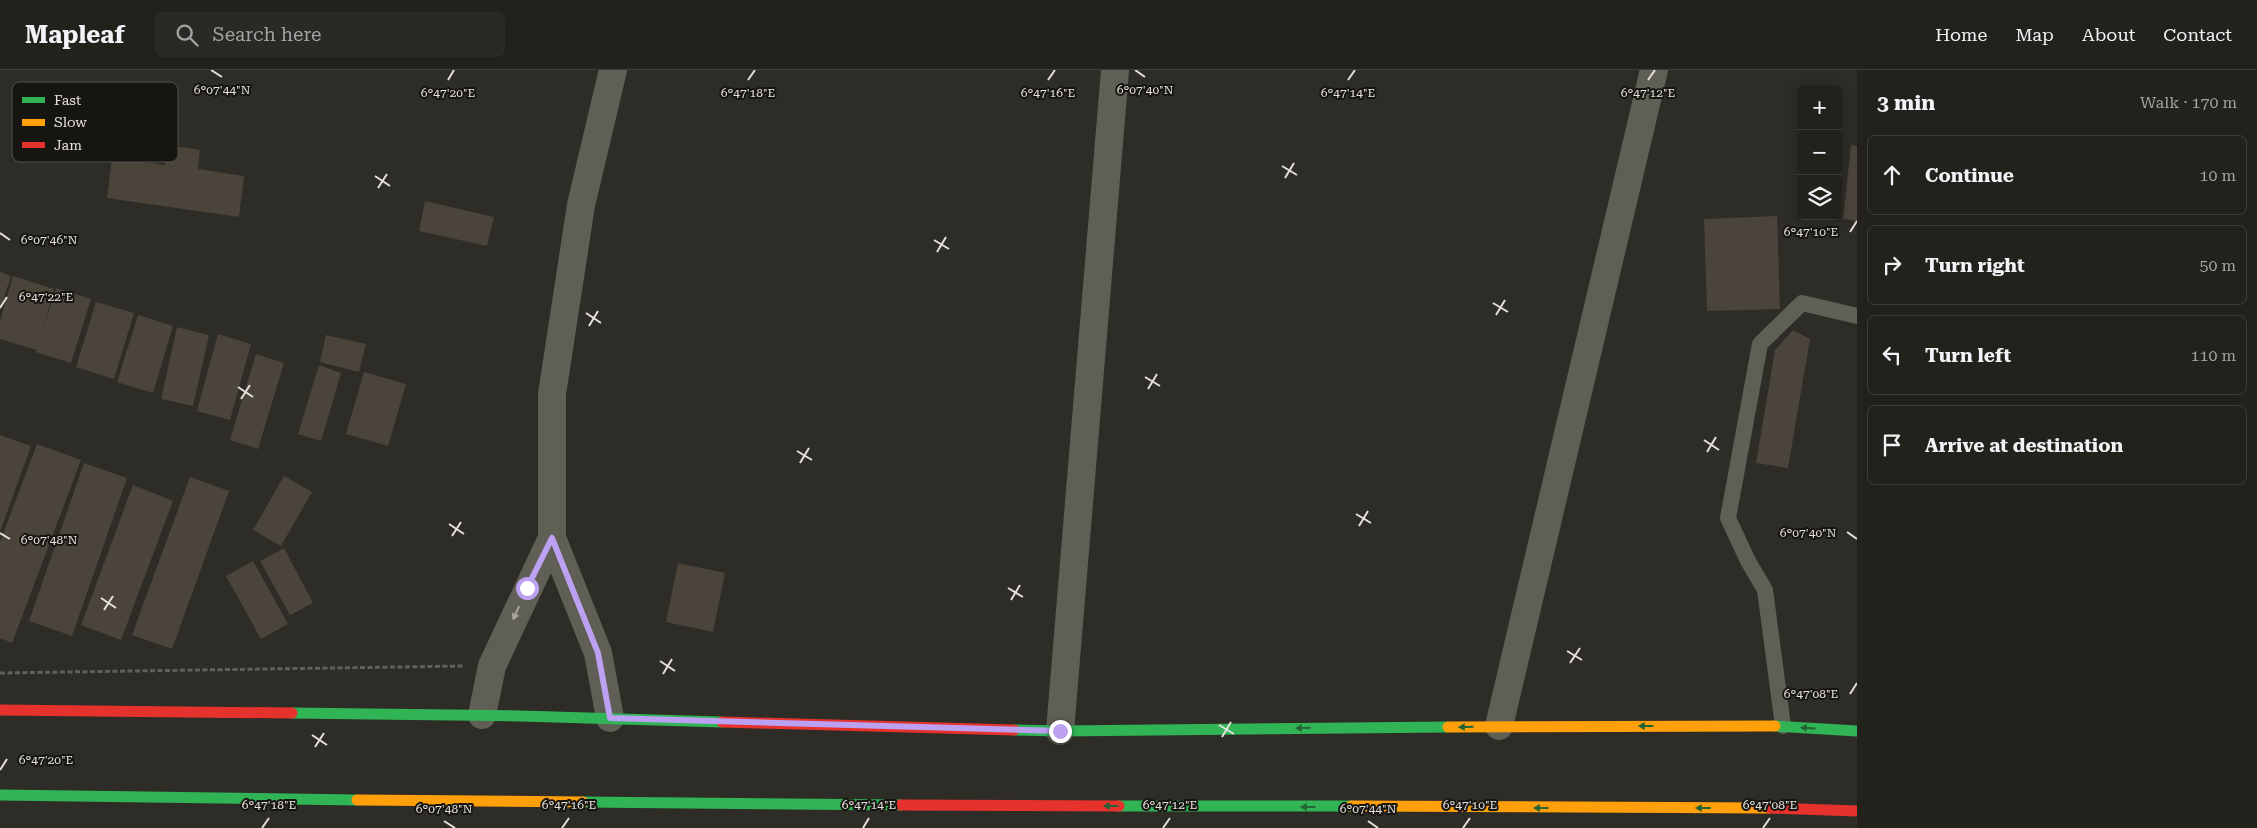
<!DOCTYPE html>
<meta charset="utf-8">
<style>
:root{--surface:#22211c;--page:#2a2925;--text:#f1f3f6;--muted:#a2a3a3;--line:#3f3e3b}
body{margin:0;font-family:"Roboto Serif",serif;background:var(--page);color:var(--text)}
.controls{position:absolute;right:15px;top:15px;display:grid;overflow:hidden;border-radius:8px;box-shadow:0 2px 12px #0003}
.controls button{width:45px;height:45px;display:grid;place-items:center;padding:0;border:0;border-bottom:1px solid var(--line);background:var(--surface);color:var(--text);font:25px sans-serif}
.stop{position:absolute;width:15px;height:15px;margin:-11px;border:4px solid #bca0f2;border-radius:50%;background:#fff}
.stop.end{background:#bca0f2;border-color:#fff;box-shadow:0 1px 5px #0008}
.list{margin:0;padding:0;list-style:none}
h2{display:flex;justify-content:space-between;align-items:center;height:65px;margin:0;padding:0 20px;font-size:21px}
h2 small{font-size:16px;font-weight:400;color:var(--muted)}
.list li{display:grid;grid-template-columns:32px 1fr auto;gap:15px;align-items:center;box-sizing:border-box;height:80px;margin:0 10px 10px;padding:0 10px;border:1px solid var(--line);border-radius:8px}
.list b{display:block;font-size:19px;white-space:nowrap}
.list em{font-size:16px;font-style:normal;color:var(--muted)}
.icon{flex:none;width:28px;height:28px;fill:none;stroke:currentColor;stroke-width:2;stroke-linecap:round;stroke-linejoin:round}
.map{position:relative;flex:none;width:1857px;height:758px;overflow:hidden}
header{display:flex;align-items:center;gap:30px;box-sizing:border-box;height:70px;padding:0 25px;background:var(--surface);border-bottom:1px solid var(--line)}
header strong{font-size:24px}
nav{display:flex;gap:28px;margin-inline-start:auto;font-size:18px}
.search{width:350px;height:45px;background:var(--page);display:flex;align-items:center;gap:12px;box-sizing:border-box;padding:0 18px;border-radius:8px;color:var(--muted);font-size:19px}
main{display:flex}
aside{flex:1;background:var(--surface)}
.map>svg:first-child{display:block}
</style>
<header>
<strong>Mapleaf</strong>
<div class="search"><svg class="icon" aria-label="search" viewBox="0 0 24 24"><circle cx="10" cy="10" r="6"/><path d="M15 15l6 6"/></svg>Search here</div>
<nav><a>Home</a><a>Map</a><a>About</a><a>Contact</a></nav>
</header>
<main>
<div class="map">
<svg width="1857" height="758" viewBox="0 0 1857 758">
<rect width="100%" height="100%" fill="#2e2c26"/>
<g fill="#4a443b">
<path d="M167,75L200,80L198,99L244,106L239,147L107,128L112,88L165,95Z"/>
<path d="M1851,75L1857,76V151L1843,149Z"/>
<path d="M425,131L494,147L487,176L419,161Z"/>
<path d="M1777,146L1780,239L1707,241L1704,149Z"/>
<path d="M0,202L11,206L0,240Z"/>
<path d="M13,206L54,219L43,261L56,218L91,229L71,293L36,282L37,280L0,269V251Z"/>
<path d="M96,232L134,243L114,309L76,297Z"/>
<path d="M138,245L173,256L153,323L117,312Z"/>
<path d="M177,257L209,265L193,336L161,329Z"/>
<path d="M1793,260L1810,269L1788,398L1756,393L1775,280Z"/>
<path d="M218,264L251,274L230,350L197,341Z"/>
<path d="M326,265L366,274L359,302L320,292Z"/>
<path d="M256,284L284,293L258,379L230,370Z"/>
<path d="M319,295L341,303L321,371L298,364Z"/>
<path d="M364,302L406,314L388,376L346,364Z"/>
<path d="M0,365L31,376L0,462Z"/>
<path d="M37,374L81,390L12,573L0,568V472Z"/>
<path d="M84,393L127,408L72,566L29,551Z"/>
<path d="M284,406L312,422L281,476L253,460Z"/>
<path d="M190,407L229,421L172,579L132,565Z"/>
<path d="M133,415L173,431L121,570L81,555Z"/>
<path d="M284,478L313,533L290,545L260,491Z"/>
<path d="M253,491L288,554L261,569L226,506Z"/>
<path d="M678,493L725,503L713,562L666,552Z"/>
</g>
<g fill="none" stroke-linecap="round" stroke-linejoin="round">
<path stroke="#606058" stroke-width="3" stroke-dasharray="5 2.5" stroke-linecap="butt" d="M0,603L464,596"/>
<path stroke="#605f55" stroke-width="16" d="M1783,656L1765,520L1748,491L1728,448L1760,274L1802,233L1857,246"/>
<g stroke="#605f55" stroke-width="28">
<path d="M482,645L492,596L552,468"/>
<path d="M610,648L598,583L552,468V324L581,135L613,0"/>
<path d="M1499,656L1654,0"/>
<path d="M1060,661L1115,0"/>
</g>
<g stroke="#30b455" stroke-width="11">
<path d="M292,643L520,646L722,652"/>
<path d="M1775,656L1857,661"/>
<path d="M1014,660L1060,661L1448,657"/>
<path d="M0,725L357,730"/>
<path d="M583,732L900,735"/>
<path d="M1119,736H1351"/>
</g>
<g stroke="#ff9f0a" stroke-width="11">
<path d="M1448,657L1775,656"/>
<path d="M357,730L583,732"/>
<path d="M1351,736L1769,738"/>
</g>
<g stroke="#e5322d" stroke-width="11">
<path d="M0,640L292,643"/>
<path d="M722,652L1014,660"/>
<path d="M900,735L1119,736"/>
<path d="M1769,738L1857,741"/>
</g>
</g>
<defs><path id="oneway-solid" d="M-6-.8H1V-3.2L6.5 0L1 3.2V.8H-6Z" transform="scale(1.25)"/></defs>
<use fill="#a9a69f" href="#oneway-solid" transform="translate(516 543) rotate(114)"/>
<g fill="#246433">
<use href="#oneway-solid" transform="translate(1646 656) rotate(180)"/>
<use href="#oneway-solid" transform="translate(1466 657) rotate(179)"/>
<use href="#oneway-solid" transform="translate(1303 658) rotate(179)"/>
<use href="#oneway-solid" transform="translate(1808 658) rotate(-176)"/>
<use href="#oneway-solid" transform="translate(1111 736) rotate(-180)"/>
<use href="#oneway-solid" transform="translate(1308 737) rotate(-180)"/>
<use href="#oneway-solid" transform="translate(1541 738) rotate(-180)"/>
<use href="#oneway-solid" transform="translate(1703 738) rotate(-180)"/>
</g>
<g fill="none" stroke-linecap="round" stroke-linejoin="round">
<path stroke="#bca0f2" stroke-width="6" d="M527,518L552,468L598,583L610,648L1060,661"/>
</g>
<path fill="none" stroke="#e4e1db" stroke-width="2" d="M211,0L222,7M1135,0L1145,7M448,10L454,0M748,10L755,0M1048,10L1055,0M1348,10L1355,0M1648,10L1655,0M1282,96L1297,105M375,106L390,116M1285,108L1294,93M378,118L387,104M1850,162L1857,151M0,163L10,170M934,170L949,179M937,182L946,167M1493,233L1508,242M0,238L7,227M586,243L601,253M1496,245L1505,230M589,256L598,241M1145,307L1160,316M238,317L253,327M1148,319L1157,304M241,329L250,315M1704,370L1719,380M797,381L812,390M1707,382L1716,367M800,393L809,378M1356,444L1371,453M449,454L464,464M1359,456L1368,441M1847,462L1857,469M0,463L10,469M452,466L461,452M1008,518L1023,527M101,528L116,538M1011,530L1020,515M104,540L113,526M1567,581L1582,590M660,591L675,601M1570,593L1580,578M663,604L672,589M1850,624L1857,613M1219,655L1234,664M312,665L327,675M1222,667L1231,652M315,677L324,663M0,700L7,689M444,751L455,758M1368,751L1378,758M262,758L269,748M562,758L569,748M863,758L869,748M1163,758L1170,748M1463,758L1470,748M1763,758L1770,748"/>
<rect x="12" y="12" width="166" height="80" rx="8" fill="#171511" stroke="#54524e" stroke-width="1"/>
<rect x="22" y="27" width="23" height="6" fill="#30b455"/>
<rect x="22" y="49" width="23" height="7" fill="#ff9f0a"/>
<rect x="22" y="72" width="23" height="6" fill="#e5322d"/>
<g font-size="14" fill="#e4e1db">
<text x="54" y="35">Fast</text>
<text x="54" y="57">Slow</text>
<text x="54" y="80">Jam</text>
</g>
<g font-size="12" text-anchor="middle" fill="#e4e1db" stroke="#171511" stroke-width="4" stroke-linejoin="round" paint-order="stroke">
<text x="222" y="24">6°07'44"N</text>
<text x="1145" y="24">6°07'40"N</text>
<text x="448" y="27">6°47'20"E</text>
<text x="748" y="27">6°47'18"E</text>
<text x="1048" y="27">6°47'16"E</text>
<text x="1348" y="27">6°47'14"E</text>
<text x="1648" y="27">6°47'12"E</text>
<text x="1811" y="166">6°47'10"E</text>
<text x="49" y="174">6°07'46"N</text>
<text x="46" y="231">6°47'22"E</text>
<text x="1808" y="467">6°07'40"N</text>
<text x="49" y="474">6°07'48"N</text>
<text x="1811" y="628">6°47'08"E</text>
<text x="46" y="694">6°47'20"E</text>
<text x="269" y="739">6°47'18"E</text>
<text x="569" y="739">6°47'16"E</text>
<text x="869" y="739">6°47'14"E</text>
<text x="1170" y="739">6°47'12"E</text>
<text x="1470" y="739">6°47'10"E</text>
<text x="1770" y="739">6°47'08"E</text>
<text x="444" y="743">6°07'48"N</text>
<text x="1368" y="743">6°07'44"N</text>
</g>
</svg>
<div class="controls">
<button>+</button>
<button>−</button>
<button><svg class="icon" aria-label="layers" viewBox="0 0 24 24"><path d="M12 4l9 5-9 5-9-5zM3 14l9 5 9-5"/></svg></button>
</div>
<div class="stop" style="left:527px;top:518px"></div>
<div class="stop end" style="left:1060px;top:661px"></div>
</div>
<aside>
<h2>3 min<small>Walk · 170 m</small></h2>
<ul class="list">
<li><svg class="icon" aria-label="ahead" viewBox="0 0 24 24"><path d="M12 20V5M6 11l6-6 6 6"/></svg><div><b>Continue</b></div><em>10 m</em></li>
<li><svg class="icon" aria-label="right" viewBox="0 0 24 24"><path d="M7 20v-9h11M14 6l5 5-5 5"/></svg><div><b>Turn right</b></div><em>50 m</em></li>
<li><svg class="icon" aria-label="left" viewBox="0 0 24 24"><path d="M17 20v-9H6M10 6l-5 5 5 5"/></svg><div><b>Turn left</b></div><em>110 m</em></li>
<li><svg class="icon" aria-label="arrive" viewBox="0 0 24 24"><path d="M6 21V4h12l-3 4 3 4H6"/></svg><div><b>Arrive at destination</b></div></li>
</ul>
</aside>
</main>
